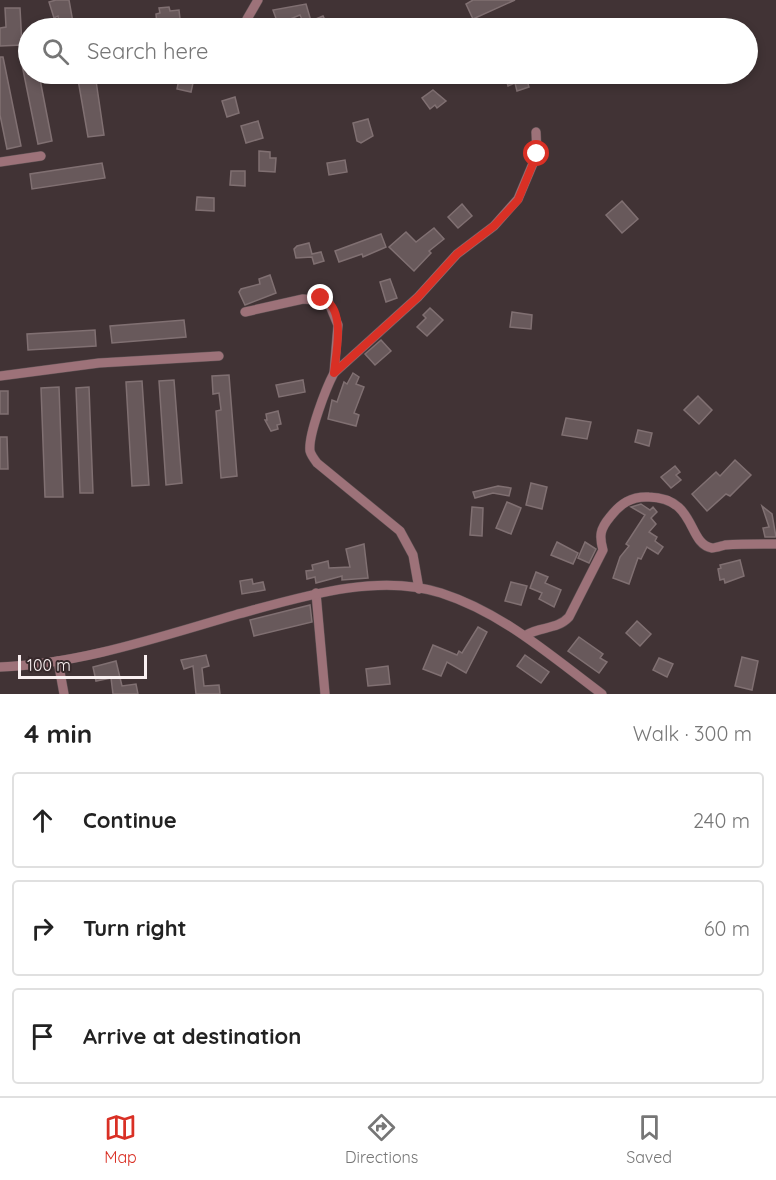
<!DOCTYPE html>
<meta charset="utf-8">
<style>
:root{--surface:#fff;--page:#f6f6f6;--text:#222;--muted:#767676;--line:#e0e0e0;--accent:#d93025}
body{margin:0;font-family:Quicksand,sans-serif;background:var(--page);color:var(--text)}
.scale{position:absolute;left:18px;bottom:15px;width:129px;box-sizing:border-box;padding-left:6px;border:3px solid #f9f0f1;border-top:0;font-size:16px;line-height:21px;white-space:nowrap;color:#f9f0f1;-webkit-text-stroke:4px #37292b;paint-order:stroke}
.stop{position:absolute;width:18px;height:18px;margin:-14px;border:4px solid #d93025;border-radius:50%;background:#fff}
.stop.end{background:#d93025;border-color:#fff;box-shadow:0 2px 6px #0008}
.list{margin:0;padding:0;list-style:none}
h2{display:flex;justify-content:space-between;align-items:center;height:78px;margin:0;padding:0 24px;font-size:26px}
h2 small{font-size:20px;font-weight:400;color:var(--muted)}
.list li{display:grid;grid-template-columns:39px 1fr auto;gap:18px;align-items:center;box-sizing:border-box;height:96px;margin:0 12px 12px;padding:0 12px;border:2px solid var(--line);border-radius:6px}
.list b{display:block;font-size:22px;white-space:nowrap}
.list em{font-size:20px;font-style:normal;color:var(--muted)}
.icon{flex:none;width:33px;height:33px;fill:none;stroke:currentColor;stroke-width:2;stroke-linecap:round;stroke-linejoin:round}
.map{position:relative;flex:none;width:776px;height:694px;overflow:hidden}
.search{position:absolute;background:var(--surface);box-shadow:0 3px 9px #0003;left:18px;right:18px;top:18px;height:66px;display:flex;align-items:center;gap:15px;box-sizing:border-box;padding:0 21px;border-radius:33px;color:var(--muted);font-size:22px}
.sheet{height:402px;background:var(--surface)}
nav{display:flex;justify-content:space-around;align-items:center;box-sizing:border-box;height:84px;border-top:2px solid var(--line);background:var(--surface);font-size:16px;color:var(--muted)}
nav a{display:grid;justify-items:center;gap:3px}
nav .on{color:var(--accent)}
.map>svg:first-child{display:block}
</style>
<div class="map">
<svg width="776" height="694" viewBox="0 0 776 694">
<rect width="100%" height="100%" fill="#413335"/>
<g fill="#68595b" stroke="#807072" stroke-width="1.5">
<path d="M56,0H69L74,28H60L58,16L54,18L49,2Z"/>
<path d="M473,0H515L473,19L466,4Z"/>
<path d="M306,4L311,21L323,16L329,28H306L300,15L278,24L273,10Z"/>
<path d="M169,7L170,11L179,10L180,19L177,20L178,26L162,28L161,24L157,25L156,14L160,13L159,8Z"/>
<path d="M5,8H20L22,45L0,46V28L6,27Z"/>
<path d="M0,57H3L21,146L7,149L0,115Z"/>
<path d="M28,58V74H39L52,141L38,144L21,60Z"/>
<path d="M77,74H95L104,135L88,137Z"/>
<path d="M180,74H195L191,92L177,89Z"/>
<path d="M525,74L529,87L517,91L515,83L508,86L506,79Z"/>
<path d="M433,90L446,101L437,108L435,105L430,109L422,98Z"/>
<path d="M235,97L239,113L227,117L222,101Z"/>
<path d="M368,119L373,136L361,143L357,141L353,123Z"/>
<path d="M258,121L263,138L246,143L241,126Z"/>
<path d="M259,151L270,152V158H276L275,172L259,171Z"/>
<path d="M345,160L347,172L329,175L327,163Z"/>
<path d="M102,163L105,178L32,189L30,174Z"/>
<path d="M231,171H245V186L230,185Z"/>
<path d="M197,197L214,198V211L196,210Z"/>
<path d="M622,201L638,219L622,233L606,215Z"/>
<path d="M462,204L472,216L458,228L448,217Z"/>
<path d="M434,228L444,239L429,251L431,253L414,271L389,247L406,232L416,242Z"/>
<path d="M381,234L386,247L363,257L362,254L339,262L335,251Z"/>
<path d="M309,243L312,254L321,252L324,261L314,264L312,257L296,258L294,249L297,246Z"/>
<path d="M270,275L276,293L245,305L239,292L241,289L260,284L259,279Z"/>
<path d="M390,279L397,298L386,302L380,282Z"/>
<path d="M430,308L443,320L427,336L417,327L426,318L423,315Z"/>
<path d="M512,312L532,315L531,329L510,327Z"/>
<path d="M184,320L186,337L112,343L110,326Z"/>
<path d="M95,330L96,346L28,350L27,334Z"/>
<path d="M381,340L391,351L375,365L365,354Z"/>
<path d="M353,373L359,377L356,384L364,387L354,413L359,415L356,426L328,419L332,400L337,402L344,382L347,384Z"/>
<path d="M229,375L237,476L221,478L216,411L221,410L219,393L213,394L212,376Z"/>
<path d="M174,380L182,483L166,485L159,381Z"/>
<path d="M303,380L305,392L279,397L276,385Z"/>
<path d="M142,381L149,485L132,486L126,382Z"/>
<path d="M59,387L63,497H45L41,388Z"/>
<path d="M89,387L93,493H80L76,388Z"/>
<rect x="0" y="391" width="8" height="23"/>
<path d="M698,396L712,410L699,424L684,410Z"/>
<path d="M278,411L281,424L277,425L278,429L271,431L265,420H267L266,414Z"/>
<path d="M566,418L591,422L587,439L562,435Z"/>
<path d="M638,430L652,433L649,446L635,442Z"/>
<path d="M0,437H7L8,469H0Z"/>
<path d="M735,460L751,475L730,496L726,494L707,511L692,494L716,472L720,476Z"/>
<path d="M675,466L680,472L676,475L681,480L671,488L661,477Z"/>
<path d="M531,483L547,487L542,509L526,505Z"/>
<path d="M498,486L511,488L509,496L493,493L475,498L473,492Z"/>
<path d="M507,502L521,508L511,534L496,528Z"/>
<path d="M641,504L650,510L653,507L657,512L651,518L656,524L649,532L657,537L655,541L663,547L658,554L647,547L641,559L638,558L629,584L613,578L620,557L629,546L626,544L645,515L631,507Z"/>
<path d="M762,506L772,514L776,537H765L763,528L769,527Z"/>
<path d="M472,507L483,508L482,536L470,535Z"/>
<path d="M557,542L578,553L573,564L551,555Z"/>
<path d="M585,542L596,549L589,563L578,558Z"/>
<path d="M364,544L368,578L342,580V576L316,583L315,577L307,579L306,571L313,570L312,565L328,561L329,568L350,567L346,549Z"/>
<path d="M740,560L744,576L725,583L724,579L720,580L718,569L721,568L720,565Z"/>
<path d="M536,572L548,577L545,583L561,590L554,607L539,599L542,593L530,588Z"/>
<path d="M252,579L253,584L263,582L265,590L242,594L240,581Z"/>
<path d="M511,582L527,586L521,605L505,601Z"/>
<path d="M310,605L312,622L254,636L250,620Z"/>
<path d="M637,621L651,634L640,646L626,633Z"/>
<path d="M478,627L487,632L466,673L447,662L441,676L423,669L433,645L457,655L459,651L462,653Z"/>
<path d="M579,637L603,654L600,658L607,662L599,673L568,651Z"/>
<path d="M206,655L209,666L202,668L204,686L219,685L220,694H196L193,666L184,669L181,660Z"/>
<path d="M525,655L549,672L541,683L517,666Z"/>
<path d="M742,657L758,661L752,690L735,686Z"/>
<path d="M659,658L673,664L667,677L653,670Z"/>
<path d="M116,661L122,686L136,684L138,694H113L111,678L96,681L93,667Z"/>
<path d="M388,666L390,684L368,686L366,669Z"/>
</g>
<g fill="none" stroke-linecap="round" stroke-linejoin="round">
<g stroke="#5e5153" stroke-width="10">
<g id="minor">
<path d="M247,19L258,0"/>
<path d="M0,162L41,156"/>
<path d="M245,312L303,299L328,301L338,325L334,373"/>
<path d="M0,376L99,363L219,356"/>
<path d="M419,589L413,555L400,531L317,463C314,459 311,455 310,451C308,435 326,388 334,373L418,297L457,254L494,226L518,199L537,154L536,132"/>
<path d="M316,593L325,694"/>
<path d="M526,635C541,626 557,630 569,617L603,550C599,536 600,529 610,517C620,504 631,496 649,497C697,498 687,544 712,548C716,548 721,546 725,545C742,544 759,544 776,544"/>
<path d="M58,661L64,694"/>
<path d="M0,667C80,664 159,637 235,615C298,598 376,572 441,593C503,613 551,656 602,694"/>
</g>
</g>
<use href="#minor" stroke="#9d7279" stroke-width="9"/>
</g>
<g fill="none" stroke-linecap="round" stroke-linejoin="round">
<path stroke="#d93025" stroke-width="8" d="M321,298C347,307 336,352 334,373L418,297L457,254L494,226L518,200L537,154"/>
</g>
</svg>
<div class="scale">100 m</div>
<div class="stop" style="left:537px;top:154px"></div>
<div class="stop end" style="left:321px;top:298px"></div>
<div class="search"><svg class="icon" aria-label="search" viewBox="0 0 24 24"><circle cx="10" cy="10" r="6"/><path d="M15 15l6 6"/></svg>Search here</div>
</div>
<section class="sheet">
<h2>4 min<small>Walk · 300 m</small></h2>
<ul class="list">
<li><svg class="icon" aria-label="ahead" viewBox="0 0 24 24"><path d="M12 20V5M6 11l6-6 6 6"/></svg><div><b>Continue</b></div><em>240 m</em></li>
<li><svg class="icon" aria-label="right" viewBox="0 0 24 24"><path d="M7 20v-9h11M14 6l5 5-5 5"/></svg><div><b>Turn right</b></div><em>60 m</em></li>
<li><svg class="icon" aria-label="arrive" viewBox="0 0 24 24"><path d="M6 21V4h12l-3 4 3 4H6"/></svg><div><b>Arrive at destination</b></div></li>
</ul>
</section>
<nav>
<a class="on"><svg class="icon" aria-label="map" viewBox="0 0 24 24"><path d="M3 6l6-2 6 2 6-2v14l-6 2-6-2-6 2zM9 4v14M15 6v14"/></svg>Map</a>
<a><svg class="icon" aria-label="directions" viewBox="0 0 24 24"><path d="M12 3l9 9-9 9-9-9zM9 14v-3h6M13 9l2 2-2 2"/></svg>Directions</a>
<a><svg class="icon" aria-label="saved" viewBox="0 0 24 24"><path d="M7 4h10v16l-5-4-5 4z"/></svg>Saved</a>
</nav>
